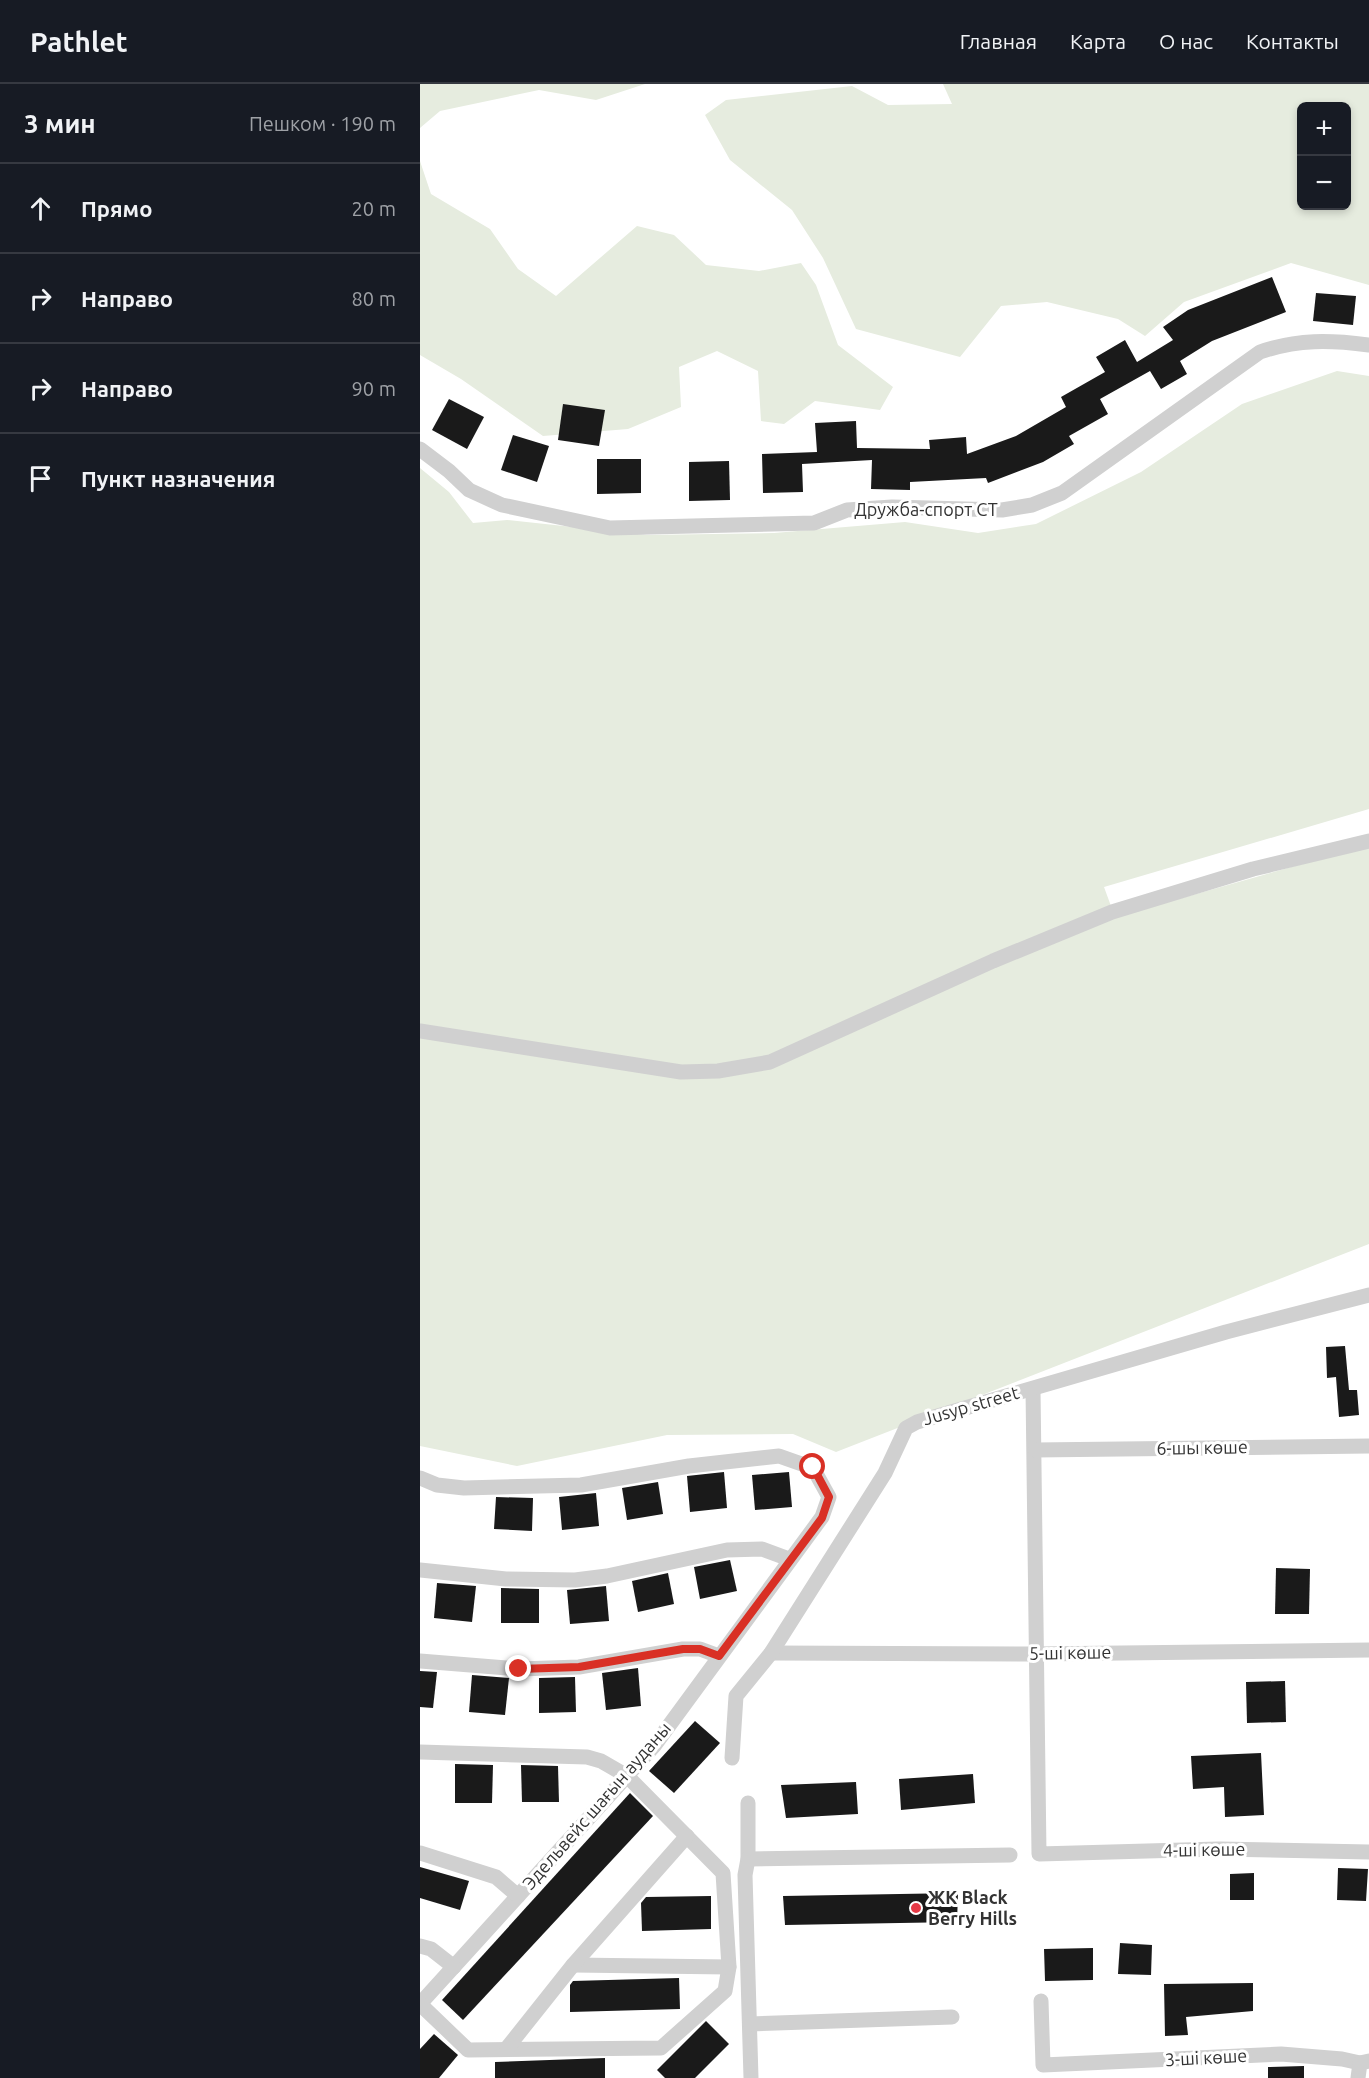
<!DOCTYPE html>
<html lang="ru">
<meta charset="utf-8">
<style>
:root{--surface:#171b24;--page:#20242c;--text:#f1f3f6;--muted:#9ea1a6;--line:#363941}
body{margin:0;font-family:Ubuntu,sans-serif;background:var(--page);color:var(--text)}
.controls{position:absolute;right:18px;top:18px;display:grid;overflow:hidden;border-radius:9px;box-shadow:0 3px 9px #0003}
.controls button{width:54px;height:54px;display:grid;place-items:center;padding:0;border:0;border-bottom:2px solid var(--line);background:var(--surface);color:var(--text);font:30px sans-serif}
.stop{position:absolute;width:18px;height:18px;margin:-14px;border:4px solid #d93025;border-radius:50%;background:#fff}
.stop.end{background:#d93025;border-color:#fff;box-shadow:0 2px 6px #0008}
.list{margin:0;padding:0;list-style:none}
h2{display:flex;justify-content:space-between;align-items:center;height:78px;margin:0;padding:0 24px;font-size:26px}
h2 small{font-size:20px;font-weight:400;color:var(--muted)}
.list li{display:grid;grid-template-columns:39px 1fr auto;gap:18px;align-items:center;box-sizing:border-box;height:90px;padding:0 24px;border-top:2px solid var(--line)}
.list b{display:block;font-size:22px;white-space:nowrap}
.list em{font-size:20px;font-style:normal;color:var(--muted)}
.icon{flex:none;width:33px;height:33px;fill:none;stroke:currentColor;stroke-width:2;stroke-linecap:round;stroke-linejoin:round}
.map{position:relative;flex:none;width:949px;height:1994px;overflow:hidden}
header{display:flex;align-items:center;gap:36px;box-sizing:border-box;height:84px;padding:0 30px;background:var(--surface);border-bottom:2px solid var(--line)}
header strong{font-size:28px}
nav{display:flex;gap:33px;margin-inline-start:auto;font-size:21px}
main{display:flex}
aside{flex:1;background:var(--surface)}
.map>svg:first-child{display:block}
</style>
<header>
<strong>Pathlet</strong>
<nav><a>Главная</a><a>Карта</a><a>О нас</a><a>Контакты</a></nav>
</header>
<main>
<aside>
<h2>3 мин<small>Пешком · 190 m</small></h2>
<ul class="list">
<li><svg class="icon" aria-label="ahead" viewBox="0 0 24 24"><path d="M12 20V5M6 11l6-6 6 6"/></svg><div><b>Прямо</b></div><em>20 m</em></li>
<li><svg class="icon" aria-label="right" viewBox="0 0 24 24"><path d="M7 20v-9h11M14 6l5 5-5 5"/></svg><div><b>Направо</b></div><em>80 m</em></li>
<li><svg class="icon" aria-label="right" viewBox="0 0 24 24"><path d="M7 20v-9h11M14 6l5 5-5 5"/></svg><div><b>Направо</b></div><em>90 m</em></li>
<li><svg class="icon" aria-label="arrive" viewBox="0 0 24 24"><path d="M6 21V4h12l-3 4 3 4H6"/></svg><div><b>Пункт назначения</b></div></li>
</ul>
</aside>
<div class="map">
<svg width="949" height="1994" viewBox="0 0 949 1994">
<rect width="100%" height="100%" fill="#fff"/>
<g fill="#e6ecdf" fill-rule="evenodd">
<path d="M0,0H225L176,16L119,6L20,27L0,44Z"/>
<path d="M523,0H949V201L871,179L764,218L725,252L698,235L627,218L581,222L540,273L436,245L403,174L372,126L310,76L285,31L306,16L432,2L468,21L532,20ZM882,22H926V122H882Z"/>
<path d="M0,77L11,110L70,145L98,185L136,212L217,142L254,151L286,181L339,187L381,179L396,201L418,261L473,303L460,326L395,317L364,340L341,337L338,287L297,267L259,283L261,323L208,345L123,352L41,295L0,271Z"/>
<path d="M917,287L949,292V725L684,803L695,833L949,761V1160L416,1368L373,1350L247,1351L97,1382L0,1362V384L29,408L53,439L87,436L227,451L354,449L485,438L558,449L616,440L721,388L822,320Z"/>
</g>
<g fill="#1a1a1a">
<path d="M852,193L866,228L792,257L760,277L767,290L741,305L730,287L680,315L688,330L649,352L654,360L623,378L568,399L566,394L490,398V406L451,405L452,376L382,380L383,408L343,409L342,370L397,368L395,339L436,337L437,364L510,365L509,356L546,353L547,370L596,352L646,323L641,313L685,288L676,273L705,256L717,278L753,256L743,243L768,226Z"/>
<path d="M896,209L936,212L933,241L893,237Z"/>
<path d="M29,315L64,333L47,365L12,346Z"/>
<path d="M143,320L185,326L179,362L138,356Z"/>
<path d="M93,351L129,362L117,398L81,386Z"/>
<path d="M177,375H221V409L177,410Z"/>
<path d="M309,377L310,416L269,417V378Z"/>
<path d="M925,1262L929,1306H937L939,1331L919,1333L916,1293L907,1294L906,1263Z"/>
<path d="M304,1388L307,1424L270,1428L267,1392Z"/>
<path d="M369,1388L372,1423L335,1426L332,1391Z"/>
<path d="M238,1398L243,1430L207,1436L202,1404Z"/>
<path d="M176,1409L179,1442L142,1446L139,1413Z"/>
<path d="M76,1413L113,1414L112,1447L74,1445Z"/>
<path d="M310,1476L317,1507L280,1515L274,1483Z"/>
<path d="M856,1484L890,1485L889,1530H855Z"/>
<path d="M248,1489L254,1520L218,1528L212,1497Z"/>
<path d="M17,1499L56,1502L52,1538L14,1534Z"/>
<path d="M186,1502L189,1537L150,1540L147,1506Z"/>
<path d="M81,1504L119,1505V1539H81Z"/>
<path d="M218,1584L221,1622L186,1626L182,1589Z"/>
<path d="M0,1587L17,1588L13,1624L0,1623Z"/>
<path d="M52,1591L89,1594L85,1631L49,1628Z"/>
<path d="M155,1593L156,1628L119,1629V1594Z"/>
<path d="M865,1597L866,1638L827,1639L826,1598Z"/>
<path d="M275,1637L300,1659L254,1709L229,1687Z"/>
<path d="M841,1669L844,1731L805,1733L804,1703L773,1705L771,1672Z"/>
<path d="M35,1680L73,1681L72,1719H35Z"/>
<path d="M101,1681L138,1682L139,1718H102Z"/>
<path d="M553,1690L555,1719L481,1726L479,1695Z"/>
<path d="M436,1698L438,1730L366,1734L361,1701Z"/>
<path d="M210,1709L233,1732L43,1936L22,1916Z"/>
<path d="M0,1783L49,1797L40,1826L0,1814Z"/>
<path d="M918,1784L948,1785L946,1817L917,1816Z"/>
<path d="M834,1789V1816H810V1790Z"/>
<path d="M538,1809L537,1838L365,1841L363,1812Z"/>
<path d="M291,1812V1845L222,1847L221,1819L226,1813Z"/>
<path d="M700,1859L732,1861L731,1891L698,1890Z"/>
<path d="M673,1864V1896L625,1897L624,1865Z"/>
<path d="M259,1894L260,1925L150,1928V1901L153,1897Z"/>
<path d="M833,1899V1927L766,1933L768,1951L745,1952L744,1900Z"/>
<path d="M286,1937L309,1960L275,1994H245L237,1986Z"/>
<path d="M14,1950L38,1971L19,1994H0V1965Z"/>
<path d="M185,1974V1994H75V1978Z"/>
<path d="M884,1982V1994H848V1983Z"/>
</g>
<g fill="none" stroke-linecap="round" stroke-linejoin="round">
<g stroke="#d0d0d0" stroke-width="15">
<path d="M0,365L29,387L49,406L82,421L190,444L394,439L427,426L472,423L582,426L612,421L642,409L840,268C878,255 910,256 949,261"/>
<path d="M0,947L261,988L298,987L350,978L573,877L692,828L833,785L949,757"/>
<path d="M613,1305L619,1770L799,1765L949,1768"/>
<path d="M615,1366L949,1362"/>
<path d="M0,1394L17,1401L44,1404L161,1401L269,1382L359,1372L393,1384L409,1413L402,1433L234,1662L0,1920"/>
<path d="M0,1486L86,1495L155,1496L187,1492L307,1466L342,1465L369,1475"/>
<path d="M351,1569L616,1570L949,1566"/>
<path d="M0,1577L99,1585L159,1583L263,1565H280L299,1572"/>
<path d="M0,1668L167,1673L181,1677L207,1692L303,1789L309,1883L305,1907L241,1964L48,1966L0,1920"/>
<path d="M312,1674L316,1612L351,1569L465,1389L486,1344L497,1338L806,1248L949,1211"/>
<path d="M328,1719V1775L325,1791L331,1994"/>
<path d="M0,1769L76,1793L98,1812"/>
<path d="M328,1775L590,1771"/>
<path d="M0,1862L11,1865L34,1883"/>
<path d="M153,1881L309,1883"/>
<path d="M621,1917L623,1981L861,1970L922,1975L940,1979L949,1977"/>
<path d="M330,1940L532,1933"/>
<path d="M87,1964L153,1881L267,1752"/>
<path d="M938,1994L940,1979"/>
</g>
</g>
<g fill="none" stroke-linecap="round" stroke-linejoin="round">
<path stroke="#d93025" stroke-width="8" d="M99,1585L159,1583L263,1565H280L299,1572L402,1434L409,1413L393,1383"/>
</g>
<circle fill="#e63946" stroke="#fff" stroke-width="2" cx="496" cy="1824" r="6"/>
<g text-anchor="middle" stroke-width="6" stroke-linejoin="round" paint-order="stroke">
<g font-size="18" fill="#333" stroke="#fff">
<text x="506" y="432">Дружба-спорт СТ</text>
<text transform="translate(551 1322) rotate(-16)" y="6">Jusyp street</text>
<text transform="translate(782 1364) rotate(-1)" y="6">6-шы көше</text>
<text transform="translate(650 1569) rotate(-1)" y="6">5-ші көше</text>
<text transform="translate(177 1722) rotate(-49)" y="6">Эдельвейс шағын ауданы</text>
<text transform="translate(784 1766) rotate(-1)" y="6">4-ші көше</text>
<text transform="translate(786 1974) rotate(-3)" y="6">3-ші көше</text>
</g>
<g font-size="18" font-weight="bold" fill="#333" stroke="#fff" text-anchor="start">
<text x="508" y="1820">ЖК Black<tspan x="508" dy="21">Berry Hills</tspan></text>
</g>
</g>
</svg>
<div class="controls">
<button>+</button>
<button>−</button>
</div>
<div class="stop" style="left:393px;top:1383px"></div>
<div class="stop end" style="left:99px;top:1585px"></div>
</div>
</main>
